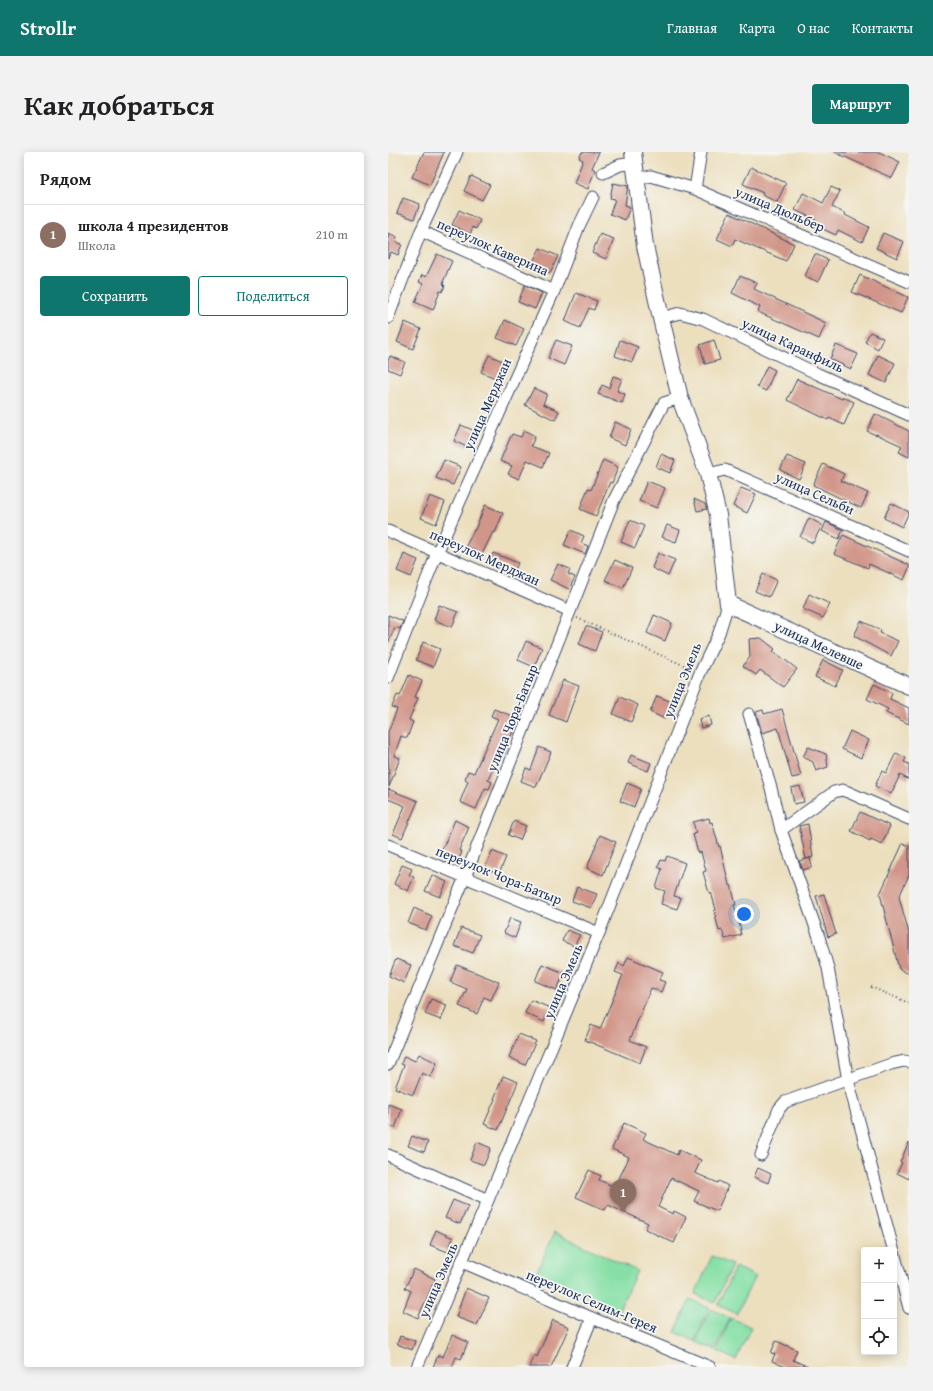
<!DOCTYPE html>
<html lang="ru">
<meta charset="utf-8">
<style>
:root{--surface:#fff;--page:#f2f2f2;--text:#202124;--muted:#757577;--line:#e0e0e0;--accent:#0f766e}
body{margin:0;font-family:"Gentium Book Plus",serif;background:var(--page);color:var(--text)}
.controls{position:absolute;right:12px;bottom:12px;display:grid;overflow:hidden;border-radius:4px;box-shadow:0 2px 10px #0003}
.controls button{width:36px;height:36px;display:grid;place-items:center;padding:0;border:0;border-bottom:1px solid var(--line);background:var(--surface);color:var(--text);font:20px sans-serif}
.you{position:absolute;left:356px;top:762px;width:14px;height:14px;margin:-10px;border:3px solid #fff;border-radius:50%;background:#1a73e8;box-shadow:0 0 0 6px #1a73e833}
.badge{display:grid;place-items:center;width:26px;height:26px;border-radius:50%;background:var(--accent);color:#fff;font-size:13px;font-weight:700}
.pin{position:absolute;translate:-50% -33px;filter:drop-shadow(0 1px 2px #0008)}
.pin::after{content:'';position:absolute;top:21px;width:14px;height:12px;background:inherit;clip-path:polygon(0 0,100% 0,50% 100%)}
.list{margin:0;padding:0;list-style:none}
h2{display:flex;justify-content:space-between;align-items:center;height:52px;margin:0;padding:0 16px;font-size:17px}
h2 small{font-size:13px;font-weight:400;color:var(--muted)}
.list li{display:grid;grid-template-columns:26px 1fr auto;gap:12px;align-items:center;box-sizing:border-box;height:60px;padding:0 16px;border-top:1px solid var(--line)}
.list b{display:block;font-size:15px;white-space:nowrap}
.list p{margin:0;font-size:13px;white-space:nowrap;color:var(--muted)}
.list em{font-size:13px;font-style:normal;color:var(--muted)}
.actions{display:flex;gap:8px;padding:12px 16px}
.actions a{flex:1;padding:9px 0;border:1px solid var(--accent);border-radius:4px;text-align:center;font-size:14px;color:var(--accent)}
.actions .main{background:var(--accent);color:#fff}
.icon{flex:none;width:22px;height:22px;fill:none;stroke:currentColor;stroke-width:2;stroke-linecap:round;stroke-linejoin:round}
.map{position:relative;flex:none;width:521px;height:1215px;overflow:hidden;border-radius:4px}
header{display:flex;align-items:center;gap:24px;box-sizing:border-box;height:56px;padding:0 20px;background:var(--accent);color:#fff}
header strong{font-size:19px}
nav{display:flex;gap:22px;margin-inline-start:auto;font-size:14px}
.intro{display:flex;align-items:center;justify-content:space-between;box-sizing:border-box;height:96px;padding:0 24px}
h1{margin:0;font-size:28px}
.button{padding:10px 18px;border-radius:4px;background:var(--accent);color:#fff;font-size:14px;font-weight:700}
main{display:flex;gap:24px;padding:0 24px}
aside{flex:1;background:var(--surface);border-radius:4px;box-shadow:0 2px 10px #0003}
.map>svg:first-child{display:block}
</style>
<header>
<strong>Strollr</strong>
<nav><a>Главная</a><a>Карта</a><a>О нас</a><a>Контакты</a></nav>
</header>
<div class="intro"><h1>Как добраться</h1><a class="button">Маршрут</a></div>
<main>
<aside>
<h2>Рядом<small></small></h2>
<ul class="list">
<li><span class="badge" style="background:#8d6e63">1</span><div><b>школа 4 президентов</b><p>Школа</p></div><em>210 m</em></li>
</ul>
<div class="actions"><a class="main">Сохранить</a><a>Поделиться</a></div>
</aside>
<div class="map">
<svg width="521" height="1215" viewBox="0 0 521 1215">
<rect width="100%" height="100%" fill="#f6f6f2"/>
<filter id="ink" filterUnits="userSpaceOnUse"><feTurbulence type="fractalNoise" baseFrequency=".025" numOctaves="2"/><feDisplacementMap in="SourceGraphic" scale="8" xChannelSelector="R" yChannelSelector="G"/><feConvolveMatrix kernelMatrix="1 2 1 2 8 2 1 2 1" color-interpolation-filters="sRGB"/></filter>
<filter id="wash" filterUnits="userSpaceOnUse"><feTurbulence type="fractalNoise" baseFrequency=".012" numOctaves="4" result="noise"/><feDisplacementMap in="SourceGraphic" scale="16" xChannelSelector="R" yChannelSelector="G"/><feGaussianBlur stdDeviation="0.9" result="paint"/><feColorMatrix in="noise" values="0 0 0 0 0 0 0 0 0 0 0 0 0 0 0 0 0 1.4 0 .05"/><feComposite in="paint" operator="in"/></filter>
<g filter="url(#wash)">
<rect width="100%" height="100%" fill="#ecdfbe"/>
<g fill="#86e0a6" stroke="#508882">
<path d="M167,1080L249,1119L230,1159L148,1121Z"/>
<path d="M324,1104L344,1113L327,1151L307,1142Z"/>
<path d="M347,1115L367,1124L349,1162L330,1153Z"/>
<path d="M302,1147L321,1156L307,1189L287,1180Z"/>
<path d="M323,1157L342,1166L327,1198L308,1190Z"/>
<path d="M343,1166L363,1175L348,1208L329,1199Z"/>
</g>
<g id="blocks">
<g fill="#d19689">
<path d="M36,0H56L42,33L24,25Z"/>
<path d="M194,0H211L204,16L207,18L200,37L186,31L195,8L191,6Z"/>
<path d="M446,0H491L512,10L504,26Z"/>
<path d="M363,15L398,31L389,50L374,43L375,41L355,32Z"/>
<path d="M83,24L102,33L94,48L76,39Z"/>
<path d="M225,31L240,34L237,53L242,55L237,68L222,62L227,47L222,46Z"/>
<path d="M443,35L452,39L444,55L458,62L457,63L481,75L474,90L450,78L448,83L426,73L428,68L407,58L415,41L435,51Z"/>
<path d="M15,46L32,52L26,67L9,61Z"/>
<path d="M71,58L92,68L88,77L85,75L82,82L64,73Z"/>
<path d="M341,61L406,92L398,109L347,87L344,94L329,87Z"/>
<path d="M0,81L9,85L7,90L14,92L10,103L3,100L0,106Z"/>
<path d="M495,81L516,90L509,106L488,96Z"/>
<path d="M212,82L226,87L218,107L204,101Z"/>
<path d="M152,96L170,104L162,121L144,112Z"/>
<path d="M49,102L64,109L55,130H56L55,132L57,134L54,140L52,139L45,158L27,150L35,132L31,130L34,123L38,125Z"/>
<path d="M427,102L440,108L430,130L417,124Z"/>
<path d="M472,123L520,145L513,161L464,140Z"/>
<path d="M352,124L369,131L366,137L438,171L431,187L370,160L372,155L344,141Z"/>
<path d="M137,133L154,141L147,157L130,150Z"/>
<path d="M188,141L209,149L206,158L201,156L192,176L177,169Z"/>
<path d="M117,168L136,177L128,194L109,186Z"/>
<path d="M17,170L33,177L25,197L9,190Z"/>
<path d="M482,180L495,186L490,197L477,190Z"/>
<path d="M168,188L184,194L176,213L160,206Z"/>
<path d="M232,188L250,195L244,210L227,204Z"/>
<path d="M326,188L332,208L317,212L312,193Z"/>
<path d="M448,193L470,202L463,217L442,207Z"/>
<path d="M101,203L119,211L112,228L93,220Z"/>
<path d="M490,203L507,211L498,231L481,223Z"/>
<path d="M2,204L17,210L12,222L0,217V209Z"/>
<path d="M379,214L387,218L378,239L369,235Z"/>
<path d="M225,224L234,227L229,239L237,242L234,251L210,242L214,233L221,236Z"/>
<path d="M409,227L454,247L455,245L466,250L456,273L441,266L440,268L399,248Z"/>
<path d="M146,236L159,242L155,252L171,259L167,268L137,253Z"/>
<path d="M487,262L521,279V305L511,300L514,294L488,282V283L479,279Z"/>
<path d="M227,270L243,277L237,293L221,286Z"/>
<path d="M73,273L89,280L81,296L66,289Z"/>
<path d="M136,278L147,284L143,294L161,301L155,315L139,308L131,327L120,322L124,314L112,309L124,282L133,285Z"/>
<path d="M273,302L287,308L282,321L268,315Z"/>
<path d="M399,304L418,312L411,327L392,318Z"/>
<path d="M56,308L73,315L65,333L48,326Z"/>
<path d="M215,308L230,315L224,331L222,330L208,364L192,357L200,336L203,338Z"/>
<path d="M435,312L456,322L453,329L480,341L473,356L425,333Z"/>
<path d="M259,329L277,336L269,356L251,349Z"/>
<path d="M353,336L368,342L359,361L345,354Z"/>
<path d="M42,344L57,350L48,372L33,366Z"/>
<path d="M306,347L317,352L319,357L309,359Z"/>
<path d="M503,351L521,360L514,375L496,366Z"/>
<path d="M97,353L115,361L107,381L105,380L94,402L78,394L86,378H87Z"/>
<path d="M421,366L434,373L425,391L412,385Z"/>
<path d="M242,368L256,374L247,396L233,390Z"/>
<path d="M438,370L455,378L451,387L434,379Z"/>
<path d="M279,373L292,378L288,390L274,385Z"/>
<path d="M183,378L196,384L193,391L200,394L197,402L176,393Z"/>
<path d="M455,383L521,413V416L516,428L481,412L480,416L446,402Z"/>
<path d="M105,401L130,411L127,418L102,408Z"/>
<path d="M270,401L287,408L280,424L264,416Z"/>
<path d="M16,402L30,408L23,425L9,419Z"/>
<path d="M227,408L244,416L235,436L217,428Z"/>
<path d="M170,412L182,417L180,422L187,425L181,437L162,428Z"/>
<path d="M375,422L389,428L381,445L367,439Z"/>
<path d="M421,442L442,452L435,466L415,457Z"/>
<path d="M51,453L70,460L64,475L46,468Z"/>
<path d="M0,463L15,469L12,477L7,475L0,491Z"/>
<path d="M266,463L284,471L277,489L259,481Z"/>
<path d="M473,469L493,478L492,481L510,489L503,504L466,484Z"/>
<path d="M198,474L214,480L207,499L191,492Z"/>
<path d="M373,486L387,497L385,499L409,517L395,535L372,518L368,523L355,514L362,505L361,487Z"/>
<path d="M138,489L154,496L146,515L130,508Z"/>
<path d="M35,490L52,497L45,515L28,508Z"/>
<path d="M435,508L455,518L447,534L427,525Z"/>
<path d="M21,523L34,529L27,545L30,546L21,568L25,570L19,586L13,584L6,604L12,606L1,635L0,580L9,557L4,555L9,543L12,544Z"/>
<path d="M175,528L191,534L178,570L161,563Z"/>
<path d="M486,532L504,541L502,547L521,556V572L498,561L500,557L479,547Z"/>
<path d="M269,544L284,550L277,567L262,560Z"/>
<path d="M232,545L250,553L243,570L225,562Z"/>
<path d="M106,557L130,566L116,602L112,600L100,628L104,630L101,637L97,636L88,657L72,650L80,629L77,627L80,619L86,621L110,567L103,564Z"/>
<path d="M394,557L413,624L404,626L390,576L374,581L368,560L375,558L376,562Z"/>
<path d="M321,564L323,573L313,576L311,567Z"/>
<path d="M462,579L481,588L473,606L454,597Z"/>
<path d="M151,595L163,600L148,635L133,629L138,616L143,618Z"/>
<path d="M420,595L438,602L440,615L428,619L425,610L415,605Z"/>
<path d="M508,601L518,606L516,610L521,612V628L512,623L503,642L487,634L494,619L498,621Z"/>
<path d="M243,603L263,611L260,619L240,611Z"/>
<path d="M239,631L253,637L246,655L232,649Z"/>
<path d="M412,634L416,650L406,652L403,636Z"/>
<path d="M0,637L30,649L14,686L5,682L17,654L0,647Z"/>
<path d="M472,660L502,674L494,692L483,687L482,689L463,679Z"/>
<path d="M321,666L322,671L324,670L331,695L332,694L341,733H343L348,753H346L353,778H352L353,783L337,787L334,778L331,779L326,758H328L323,740L321,741L315,720L318,719L313,700L310,701L305,682L308,681L305,670Z"/>
<path d="M67,668L81,675L71,698L74,700L71,707L53,700Z"/>
<path d="M126,669L138,674L132,688L120,683Z"/>
<path d="M420,672L425,705L418,707L411,674Z"/>
<path d="M212,683L228,690L215,723L199,716Z"/>
<path d="M515,691L521,694V723L511,745L521,781V822L511,817L492,742Z"/>
<path d="M104,699L118,705L111,722L97,716Z"/>
<path d="M279,704L297,711L286,744L293,746L289,757L273,752L277,739L268,736L274,717L270,715L273,708L277,709Z"/>
<path d="M422,706L424,715L415,718L411,709Z"/>
<path d="M14,713L24,717L21,723L26,725L20,739L6,732Z"/>
<path d="M44,723L59,730L52,745L37,739Z"/>
<path d="M189,735L209,742L203,756L184,749Z"/>
<path d="M436,742L448,782L440,785L428,744Z"/>
<path d="M26,756L44,764L38,778L20,771Z"/>
<path d="M122,766L133,770L127,786L116,781Z"/>
<path d="M73,776L92,783L85,801L66,794Z"/>
<path d="M179,778L192,783L186,794L174,789Z"/>
<path d="M240,805L275,820L271,828L277,830L273,840L263,836L242,888L258,895L252,911L197,888L203,873L212,877L235,823L227,820L231,811L236,814Z"/>
<path d="M8,807L23,813L16,831L1,824Z"/>
<path d="M154,812L176,821L169,838L147,829Z"/>
<path d="M69,813L111,830L103,848L96,845L89,862L71,854L79,837L62,830Z"/>
<path d="M43,847L59,853L53,868L37,862Z"/>
<path d="M143,848L162,856L156,870L137,861Z"/>
<path d="M131,882L148,889L137,913L121,905Z"/>
<path d="M31,902L49,911L43,925L34,921L25,943L7,936L16,913L13,912L16,904L27,909Z"/>
<path d="M115,924L130,930L110,978L96,972L107,947H106Z"/>
<path d="M0,952L14,957L7,976L0,973Z"/>
<path d="M236,971L258,981L255,987L289,1003L291,998L313,1008L307,1021L330,1031L331,1029L340,1034L329,1059L306,1049L311,1039L283,1026L270,1055L285,1062L286,1059L298,1065L286,1091L257,1077L260,1071L220,1053L217,1058L188,1045L201,1018L213,1024L211,1028L227,1035L241,1005L224,997Z"/>
<path d="M24,984L40,990L36,1000L20,994Z"/>
<path d="M89,990L103,996L96,1013L82,1008Z"/>
<path d="M521,990V1027L509,1021L514,1011L512,1010Z"/>
<path d="M370,1016L383,1022L380,1031L366,1025Z"/>
<path d="M65,1048L80,1054L72,1072L57,1066Z"/>
<path d="M48,1078L65,1086L60,1100L42,1093Z"/>
<path d="M26,1117L47,1127L30,1166L15,1159L23,1139L17,1136Z"/>
<path d="M78,1136L101,1146L89,1173L68,1165Z"/>
<path d="M165,1168L181,1175L163,1215H141L146,1203L149,1205Z"/>
<path d="M64,1183L80,1190L73,1207L68,1205L64,1215H45L50,1203L55,1205Z"/>
<path d="M12,1184L27,1189L24,1198L9,1192Z"/>
<path d="M388,1189L409,1198L405,1208L421,1215H397L384,1209L387,1202L383,1201Z"/>
</g>
</g>
</g>
<g filter="url(#ink)">
<use href="#blocks" fill-opacity="0" stroke="#3a496c" stroke-width="1"/>
<g fill="none" stroke-linecap="round" stroke-linejoin="round">
<g stroke="#3a496c" stroke-width="13">
<g id="street">
<path d="M215,21L232,13L246,11"/>
<path d="M248,27L263,24L307,37L521,130"/>
<path d="M307,37L313,0"/>
<path d="M33,79L166,139"/>
<path d="M0,166L33,79L69,0"/>
<path d="M273,166L292,161L315,167L430,222L521,263"/>
<path d="M320,322L337,318L521,399"/>
<path d="M0,379L182,459"/>
<path d="M0,526L49,401L166,139L191,74L205,45"/>
<path d="M361,562L383,636L393,678L431,785L440,816L460,928L521,1156"/>
<path d="M393,678L446,640L454,638L460,640L521,667"/>
<path d="M0,693L211,781"/>
<path d="M0,912L77,725L226,348L276,251L292,246"/>
<path d="M0,1003L100,1048"/>
<path d="M373,1003L391,957L397,950L503,912L516,909L521,910"/>
<path d="M74,1110L204,1166L322,1215"/>
<path d="M29,1215L100,1048L211,781L312,521L331,481L340,452"/>
<path d="M184,1215L204,1166"/>
</g>
</g>
<g stroke="#3a496c" stroke-width="18">
<path id="secondary" d="M245,0L257,94L273,166L292,246L320,322L330,363L340,452L521,534"/>
</g>
<g stroke="#3a496c" stroke-width="2" stroke-dasharray="1 3" stroke-linecap="butt">
<path d="M189,466L304,517"/>
<path d="M483,835L521,851"/>
</g>
<use href="#street" stroke="#fff" stroke-width="11"/>
<use href="#secondary" stroke="#fff" stroke-width="16"/>
</g>
</g>
<g text-anchor="middle" stroke-width="3.5" stroke-linejoin="round" paint-order="stroke">
<g font-size="14" fill="#1b2f5e" stroke="#f6f6f2">
<text transform="translate(392 57) rotate(23)" y="5">улица Дюльбер</text>
<text transform="translate(105 95) rotate(24)" y="5">переулок Каверина</text>
<text transform="translate(405 193) rotate(25)" y="5">улица Каранфиль</text>
<text transform="translate(99 252) rotate(-66)" y="5">улица Мерджан</text>
<text transform="translate(427 341) rotate(24)" y="5">улица Сельби</text>
<text transform="translate(97 405) rotate(24)" y="5">переулок Мерджан</text>
<text transform="translate(431 493) rotate(25)" y="5">улица Мелевше</text>
<text transform="translate(294 528) rotate(-68)" y="5">улица Эмель</text>
<text transform="translate(124 566) rotate(-68)" y="5">улица Чора-Батыр</text>
<text transform="translate(111 723) rotate(22)" y="5">переулок Чора-Батыр</text>
<text transform="translate(175 829) rotate(-67)" y="5">улица Эмель</text>
<text transform="translate(50 1128) rotate(-67)" y="5">улица Эмель</text>
<text transform="translate(204 1149) rotate(23)" y="5">переулок Селим-Герея</text>
</g>
</g>
</svg>
<div class="controls">
<button>+</button>
<button>−</button>
<button><svg class="icon" aria-label="locate" viewBox="0 0 24 24"><circle cx="12" cy="12" r="6"/><path d="M12 2v4M12 18v4M2 12h4M18 12h4"/></svg></button>
</div>
<div class="you"></div>
<div class="pin badge" style="left:235px;top:1060px;background:#8d6e63">1</div>
</div>
</main>
